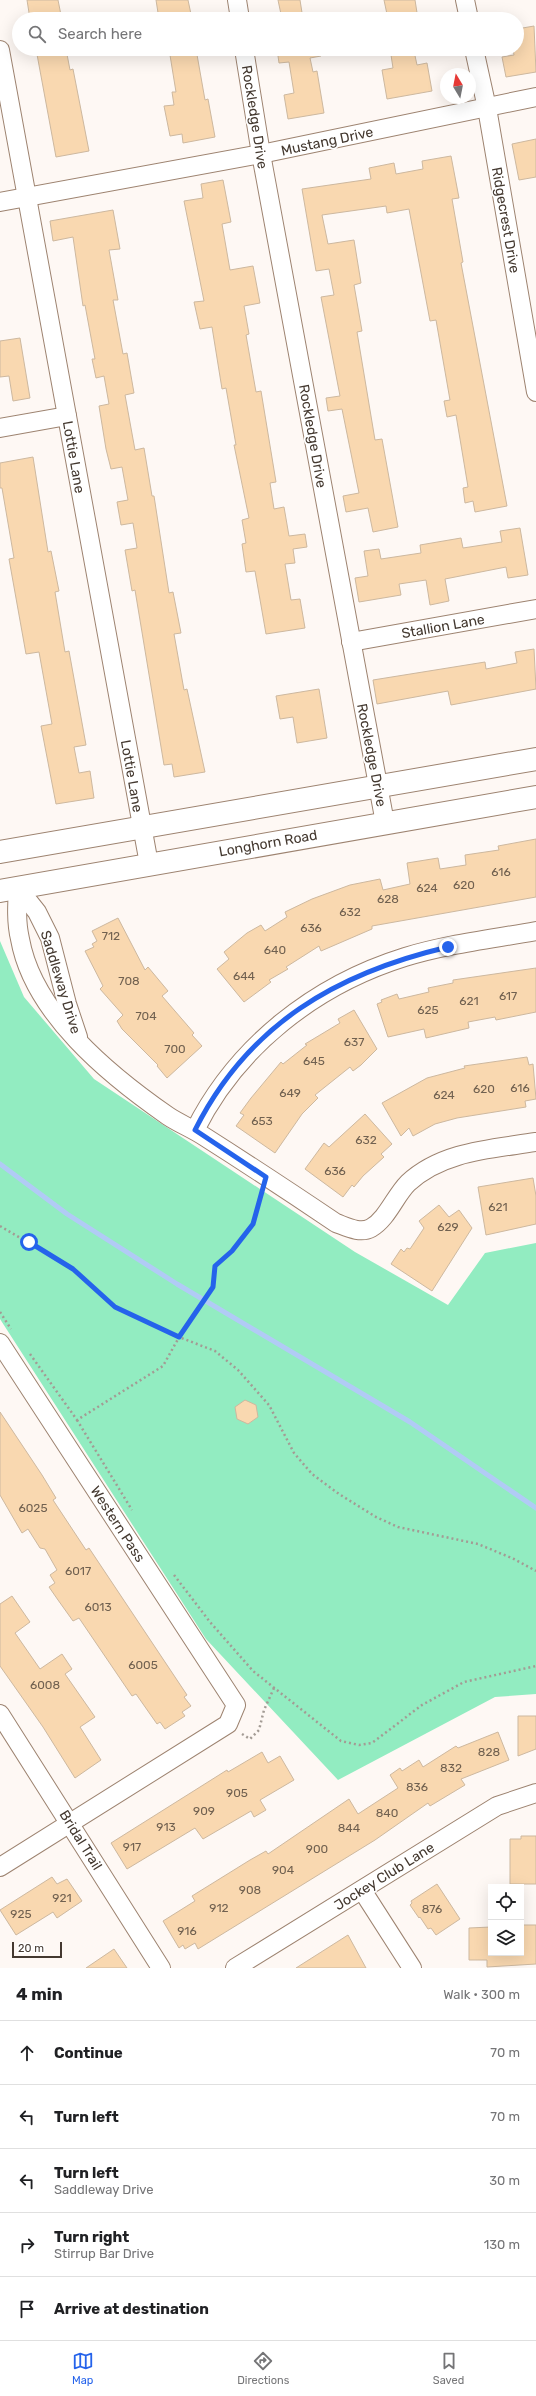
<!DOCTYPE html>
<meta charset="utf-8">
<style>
:root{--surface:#fff;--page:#f2f2f2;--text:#202124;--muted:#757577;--line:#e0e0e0;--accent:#2563eb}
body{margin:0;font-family:Rubik,sans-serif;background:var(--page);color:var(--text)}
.controls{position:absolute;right:12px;bottom:12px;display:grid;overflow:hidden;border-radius:0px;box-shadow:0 4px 16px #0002}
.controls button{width:36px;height:36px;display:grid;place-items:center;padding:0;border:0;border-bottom:1px solid var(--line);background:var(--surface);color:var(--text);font:20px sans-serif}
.compass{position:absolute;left:440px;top:68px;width:36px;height:36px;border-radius:50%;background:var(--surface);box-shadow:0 4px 16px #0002;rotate:350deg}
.scale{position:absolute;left:12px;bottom:10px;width:50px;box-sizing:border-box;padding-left:4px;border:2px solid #443930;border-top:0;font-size:11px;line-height:14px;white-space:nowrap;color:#443930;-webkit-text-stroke:3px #fff;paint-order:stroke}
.stop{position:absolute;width:12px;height:12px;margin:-9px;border:3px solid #2563eb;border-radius:50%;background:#fff}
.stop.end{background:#2563eb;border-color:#fff;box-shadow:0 1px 4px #0008}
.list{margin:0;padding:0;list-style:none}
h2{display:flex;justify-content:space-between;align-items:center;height:52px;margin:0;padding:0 16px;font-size:17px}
h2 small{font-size:13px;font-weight:400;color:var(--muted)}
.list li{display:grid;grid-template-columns:26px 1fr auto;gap:12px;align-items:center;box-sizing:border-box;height:64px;padding:0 16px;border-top:1px solid var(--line)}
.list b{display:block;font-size:15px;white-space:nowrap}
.list p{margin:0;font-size:13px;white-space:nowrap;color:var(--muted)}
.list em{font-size:13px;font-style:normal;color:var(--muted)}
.icon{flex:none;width:22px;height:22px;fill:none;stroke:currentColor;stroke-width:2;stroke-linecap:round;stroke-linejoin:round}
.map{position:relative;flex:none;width:536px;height:1968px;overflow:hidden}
.search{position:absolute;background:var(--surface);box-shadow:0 4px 16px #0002;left:12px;right:12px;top:12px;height:44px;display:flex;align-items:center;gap:10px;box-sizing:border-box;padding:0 14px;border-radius:22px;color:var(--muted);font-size:15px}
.sheet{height:372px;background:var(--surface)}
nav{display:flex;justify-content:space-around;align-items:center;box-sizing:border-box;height:56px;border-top:1px solid var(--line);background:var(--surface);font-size:11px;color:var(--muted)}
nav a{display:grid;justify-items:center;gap:2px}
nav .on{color:var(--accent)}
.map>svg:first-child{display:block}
</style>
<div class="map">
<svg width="536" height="1968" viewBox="0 0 536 1968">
<rect width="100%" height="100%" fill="#fef8f4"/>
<path fill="#92ecc1" d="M0,941L24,997L94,1079L355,1252L448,1305L485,1253L536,1243V1694L495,1697L338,1780L206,1639L0,1319Z"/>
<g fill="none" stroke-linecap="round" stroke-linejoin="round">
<path stroke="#b1cbf5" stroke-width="5" d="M0,1164L67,1214L177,1284L410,1422L536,1508"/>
</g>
<g fill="#f9d8b0" stroke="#cdb89f">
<path d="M27,0H58L61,15L30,19Z"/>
<path d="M156,0H188L192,19H159Z"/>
<path d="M278,0H300L303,19H282Z"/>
<path d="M384,0H415L418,19H388Z"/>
<path d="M534,26L536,72L506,77L502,57L514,55L513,49H517V29Z"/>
<path d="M36,49H66L70,70L73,69L89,151L56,157Z"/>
<path d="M169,49H196L205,100L208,99L215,137L183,143L182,134L170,136L164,106L174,105L172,92H176Z"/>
<path d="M277,49H320L321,56L310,58L313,72L317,71L324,113L288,119L284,95L294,93L289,62L279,63Z"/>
<path d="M414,51L417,65L427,63L432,91L387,99L382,70L393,68L391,55Z"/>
<path d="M536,139V177L519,180L512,144Z"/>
<path d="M451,156L459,198L452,199L463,262L461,263L507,506L475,512L473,501L465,503L463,488L468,487L456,415L447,417L444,401L450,400L436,320L430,321L409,209L387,213L386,206L322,215L328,244L354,240L361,283L354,285L362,331L357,332L375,440L382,439L398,527L373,532L368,508L346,512L343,496L359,493L342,409L328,411L326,398L340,396L321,297L334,295L329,269L316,271L302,189L371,179L369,168L394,163L396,174L423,169L422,161Z"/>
<path d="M223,180L231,222L222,224L230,270L253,266L260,303L244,306L249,334L246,335L256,392L261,391L276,482L270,483L274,509L284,507L289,536L305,534L307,547L293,549L295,563L285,564L291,600L300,599L305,628L266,634L255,571L246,572L242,544L246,543L242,520L249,518L234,445H236L226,388L222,389L212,327L200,329L194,302L204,301L184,201L203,198L201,184Z"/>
<path d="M113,210L120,249L109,250L118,300H113L123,354L127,353L134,393L125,395L135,450L144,448L152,496H154L169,593L173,592L181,633L174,634L184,690L187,689L205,772L174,777L172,764L164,765L135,590L132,591L125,550L137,548L133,523L121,525L117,502L128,500L122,467L111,469L106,449L99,406L109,404L104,376L96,378L92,359H95L85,305L83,306L73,237L53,241L50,221Z"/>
<path d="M20,338L30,398L13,401L9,376L0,377V341Z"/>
<path d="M33,457L48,552L51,551L59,591L55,592L65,652L69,651L86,745L74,747L79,773L90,771L94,798L56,804L41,726L52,724L39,652L26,654L9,559L14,558L2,488H0V463Z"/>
<path d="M520,528L528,575L508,578L506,567L445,579L449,601L430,605L426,580L399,584L401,595L359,602L355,578L368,576L364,551L379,549L381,559L421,553L420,545L461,538L463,548L502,542L500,531Z"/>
<path d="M534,649L536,689L451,705L448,691L377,704L373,680L485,662L486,669L517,663L515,652Z"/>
<path d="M319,689L327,738L297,743L293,717L280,719L276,696Z"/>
<path d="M536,839V897L372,926V929L321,951L319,946L286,967L288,969L269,980L271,982L244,1002L217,969L229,959L224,952L247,933L261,925L265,931L287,917L285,912L312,899L350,885L380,879L383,890L410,884L407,863L438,858L440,869L466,865L465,855L499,850L498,846Z"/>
<path d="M118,918L145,970L148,967L168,991L162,996L194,1033L192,1035L202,1046L167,1078L157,1066L158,1065L122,1029L117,1021L123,1015L100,989L103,986L85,951L94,947L92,944L97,941L92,931Z"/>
<path d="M536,968V1012L496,1020L495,1017L468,1022L469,1028L426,1038L424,1029L388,1037L377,1004L382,1002L381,1000L397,994L399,999L429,992L428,988L453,983V980Z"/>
<path d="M354,1010L377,1049L361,1065L353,1071L350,1067L315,1095L318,1098L302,1114L275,1153L236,1126L244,1115L240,1113L251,1098L281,1062L283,1064L307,1045L305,1044L340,1023L338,1019Z"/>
<path d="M527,1057L529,1065L533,1064L536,1099L525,1101L526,1107L457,1118L435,1124L413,1136L409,1128L401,1136L382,1103L427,1078L465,1068L464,1066Z"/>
<path d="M365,1114L392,1144L381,1154L384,1157L363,1176L354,1187L352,1185L343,1197L305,1169L324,1143L329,1147Z"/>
<path d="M533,1178L536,1196V1224L486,1235L478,1187Z"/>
<path d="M439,1205L449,1217L459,1210L472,1228L432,1291L391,1264L401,1249L404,1252L407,1248L410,1249L424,1228L419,1221Z"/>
<path d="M245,1400L256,1405L258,1417L248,1424L237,1419L235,1407Z"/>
<path d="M0,1412L42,1475L56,1498L53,1500L86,1550L89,1548L187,1695L184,1697L191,1706L182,1712L185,1716L165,1729L160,1722L157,1724L136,1694L132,1696L79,1618L73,1621L58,1600L49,1587L55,1583L50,1575L57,1570L45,1549L40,1548L28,1529L22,1533L0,1495Z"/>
<path d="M12,1596L30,1622L15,1633L40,1669L62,1654L72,1669L65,1674L95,1717L80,1727L101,1760L75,1778L43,1727L0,1666V1604Z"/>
<path d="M518,1716H536V1749L518,1756Z"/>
<path d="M498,1732L509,1760L461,1779L465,1785L430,1806L428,1803L375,1840L198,1949L195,1943L185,1949L183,1945L179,1948L163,1921L195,1901L192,1896L250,1860L266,1851L268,1854L349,1799L358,1814L398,1788L390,1775L400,1768L402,1771L419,1760L423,1767L456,1746L458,1748Z"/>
<path d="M262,1752L268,1763L280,1756L294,1780L260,1800L266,1810L254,1817L251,1811L203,1839L195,1828L127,1869L111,1843L227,1770L228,1772Z"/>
<path d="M521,1836H536V1884H510V1839H521Z"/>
<path d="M52,1877L57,1884L67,1879L82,1901L57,1918L53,1912L16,1935L0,1910Z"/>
<path d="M437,1884L460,1919L436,1935L431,1928L428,1929L420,1917L419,1918L410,1905L412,1903L411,1901Z"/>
<path d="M521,1925H536V1964L487,1967V1960H469V1928L491,1927V1953H521Z"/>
<path d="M348,1935L366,1968H296Z"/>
<path d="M114,1949L127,1968H86Z"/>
</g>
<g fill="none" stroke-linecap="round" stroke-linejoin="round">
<g stroke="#9d8370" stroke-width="20">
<g id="minor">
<path d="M237,0L240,19"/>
<path d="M465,0L469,19"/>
<path d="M244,49L261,154L385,823"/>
<path d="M474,49L487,108L536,392"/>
<path d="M0,50L149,864"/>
<path d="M0,202L261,154L536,97"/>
<path d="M0,428L67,416"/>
<path d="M351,642L536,609"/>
<path d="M18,888C17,905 16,922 20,939C33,1013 109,1075 168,1116C180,1124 193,1129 205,1137C249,1165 293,1194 336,1223C347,1227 360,1234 371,1228C387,1219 395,1196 408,1183C442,1151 492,1149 536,1142"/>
<path d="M18,888L37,912L50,938L67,1004L78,1037"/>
<path d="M195,1130C237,1046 315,985 405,957C447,944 492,939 536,931"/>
<path d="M0,1343L236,1705L228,1724L0,1867"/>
<path d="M0,1714L161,1968"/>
<path d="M362,1890L412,1968"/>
<path d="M235,1968L497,1806L536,1793"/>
</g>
</g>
<g stroke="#9d8370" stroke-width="24">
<g id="secondary">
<path d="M0,852L536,759"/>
<path d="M0,891L536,797"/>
</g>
</g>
<g stroke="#a39b94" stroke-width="2.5" stroke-dasharray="2 3" stroke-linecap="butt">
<path d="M0,1226L73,1269L115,1307L179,1337L215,1351L238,1370L269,1405L294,1453L312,1474L339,1494L376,1517L398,1527L478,1544L514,1559L536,1571"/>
<path d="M0,1312L11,1329"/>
<path d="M30,1354L77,1420L163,1366L183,1330L213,1287L215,1266L232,1251L253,1224L261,1193"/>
<path d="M77,1420L132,1510"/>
<path d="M174,1575L210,1622L253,1671L341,1741L359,1745L372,1743L422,1705L464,1682L536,1666"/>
<path d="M242,1734L250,1739L259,1730L264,1710L274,1688"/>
</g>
<use href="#minor" stroke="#fff" stroke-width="18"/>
<use href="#secondary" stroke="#fff" stroke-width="22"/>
</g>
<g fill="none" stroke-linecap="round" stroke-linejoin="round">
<path stroke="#2563eb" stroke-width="5" d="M29,1242L73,1269L115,1307L179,1337L213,1287L215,1266L232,1251L253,1224L266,1177L195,1130C248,1024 337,973 448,947"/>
</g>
<g text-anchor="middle" stroke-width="3.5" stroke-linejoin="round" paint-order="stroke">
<g font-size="12" fill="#716150">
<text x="501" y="876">616</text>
<text x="464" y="889">620</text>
<text x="427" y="892">624</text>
<text x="388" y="903">628</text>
<text x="350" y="916">632</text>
<text x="311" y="932">636</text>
<text x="111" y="940">712</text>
<text x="275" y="954">640</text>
<text x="244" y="980">644</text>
<text x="129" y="985">708</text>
<text x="508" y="1000">617</text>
<text x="469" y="1005">621</text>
<text x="428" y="1014">625</text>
<text x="146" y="1020">704</text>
<text x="354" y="1046">637</text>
<text x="175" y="1053">700</text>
<text x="314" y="1065">645</text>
<text x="520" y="1092">616</text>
<text x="484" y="1093">620</text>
<text x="290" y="1097">649</text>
<text x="444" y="1099">624</text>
<text x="262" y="1125">653</text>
<text x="366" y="1144">632</text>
<text x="335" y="1175">636</text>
<text x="498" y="1211">621</text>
<text x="448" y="1231">629</text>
<text x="33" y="1512">6025</text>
<text x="78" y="1575">6017</text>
<text x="98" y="1611">6013</text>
<text x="143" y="1669">6005</text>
<text x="45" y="1689">6008</text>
<text x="489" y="1756">828</text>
<text x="451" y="1772">832</text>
<text x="417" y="1791">836</text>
<text x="237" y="1797">905</text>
<text x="204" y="1815">909</text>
<text x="387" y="1817">840</text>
<text x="166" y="1831">913</text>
<text x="349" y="1832">844</text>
<text x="132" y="1851">917</text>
<text x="317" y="1853">900</text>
<text x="283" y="1874">904</text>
<text x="250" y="1894">908</text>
<text x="62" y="1902">921</text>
<text x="219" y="1912">912</text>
<text x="432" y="1913">876</text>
<text x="21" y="1918">925</text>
<text x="187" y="1935">916</text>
</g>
<g font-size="14" fill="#443930" stroke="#fff">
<text transform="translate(255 117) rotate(81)" y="5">Rockledge Drive</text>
<text transform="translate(327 141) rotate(-12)" y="5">Mustang Drive</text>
<text transform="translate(506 220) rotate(80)" y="5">Ridgecrest Drive</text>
<text transform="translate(313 436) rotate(80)" y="5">Rockledge Drive</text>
<text transform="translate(74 457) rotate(80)" y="5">Lottie Lane</text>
<text transform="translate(443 626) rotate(-10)" y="5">Stallion Lane</text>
<text transform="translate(372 755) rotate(79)" y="5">Rockledge Drive</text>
<text transform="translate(132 776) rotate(80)" y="5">Lottie Lane</text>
<text transform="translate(268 843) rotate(-10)" y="5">Longhorn Road</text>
<text transform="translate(61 982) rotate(73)" y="5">Saddleway Drive</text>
<text transform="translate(118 1524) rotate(57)" y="5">Western Pass</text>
<text transform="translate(81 1840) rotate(58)" y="5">Bridal Trail</text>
<text transform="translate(384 1876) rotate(-32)" y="5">Jockey Club Lane</text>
</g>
</g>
</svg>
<div class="controls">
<button><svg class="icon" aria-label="locate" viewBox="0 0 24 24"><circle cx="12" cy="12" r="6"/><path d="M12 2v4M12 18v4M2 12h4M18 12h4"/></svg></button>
<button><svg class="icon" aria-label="layers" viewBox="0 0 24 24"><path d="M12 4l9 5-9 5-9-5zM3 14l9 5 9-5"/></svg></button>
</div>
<svg class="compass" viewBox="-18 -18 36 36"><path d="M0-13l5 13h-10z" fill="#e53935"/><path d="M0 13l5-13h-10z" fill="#757577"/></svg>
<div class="scale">20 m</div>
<div class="stop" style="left:29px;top:1242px"></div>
<div class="stop end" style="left:448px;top:947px"></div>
<div class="search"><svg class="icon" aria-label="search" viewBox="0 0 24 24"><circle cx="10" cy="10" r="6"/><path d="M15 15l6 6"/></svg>Search here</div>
</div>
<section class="sheet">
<h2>4 min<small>Walk · 300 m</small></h2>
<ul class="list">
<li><svg class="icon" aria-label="ahead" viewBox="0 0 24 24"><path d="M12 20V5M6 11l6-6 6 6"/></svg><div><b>Continue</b></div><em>70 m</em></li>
<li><svg class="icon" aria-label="left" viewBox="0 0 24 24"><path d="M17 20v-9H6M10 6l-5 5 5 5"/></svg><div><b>Turn left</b></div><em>70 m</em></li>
<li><svg class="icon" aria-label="left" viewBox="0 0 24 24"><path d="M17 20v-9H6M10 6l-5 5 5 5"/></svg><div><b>Turn left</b><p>Saddleway Drive</p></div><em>30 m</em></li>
<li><svg class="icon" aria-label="right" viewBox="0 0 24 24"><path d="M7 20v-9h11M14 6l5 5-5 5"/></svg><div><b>Turn right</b><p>Stirrup Bar Drive</p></div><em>130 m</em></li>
<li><svg class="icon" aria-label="arrive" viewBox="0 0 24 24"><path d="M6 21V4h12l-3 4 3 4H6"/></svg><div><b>Arrive at destination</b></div></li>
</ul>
</section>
<nav>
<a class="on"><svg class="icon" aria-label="map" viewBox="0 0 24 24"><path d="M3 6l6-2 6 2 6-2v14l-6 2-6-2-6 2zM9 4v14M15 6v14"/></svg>Map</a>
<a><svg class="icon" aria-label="directions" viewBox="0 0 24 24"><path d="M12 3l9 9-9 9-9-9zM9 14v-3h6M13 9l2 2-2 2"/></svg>Directions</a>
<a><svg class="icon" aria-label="saved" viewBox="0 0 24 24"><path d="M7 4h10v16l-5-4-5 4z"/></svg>Saved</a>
</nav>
